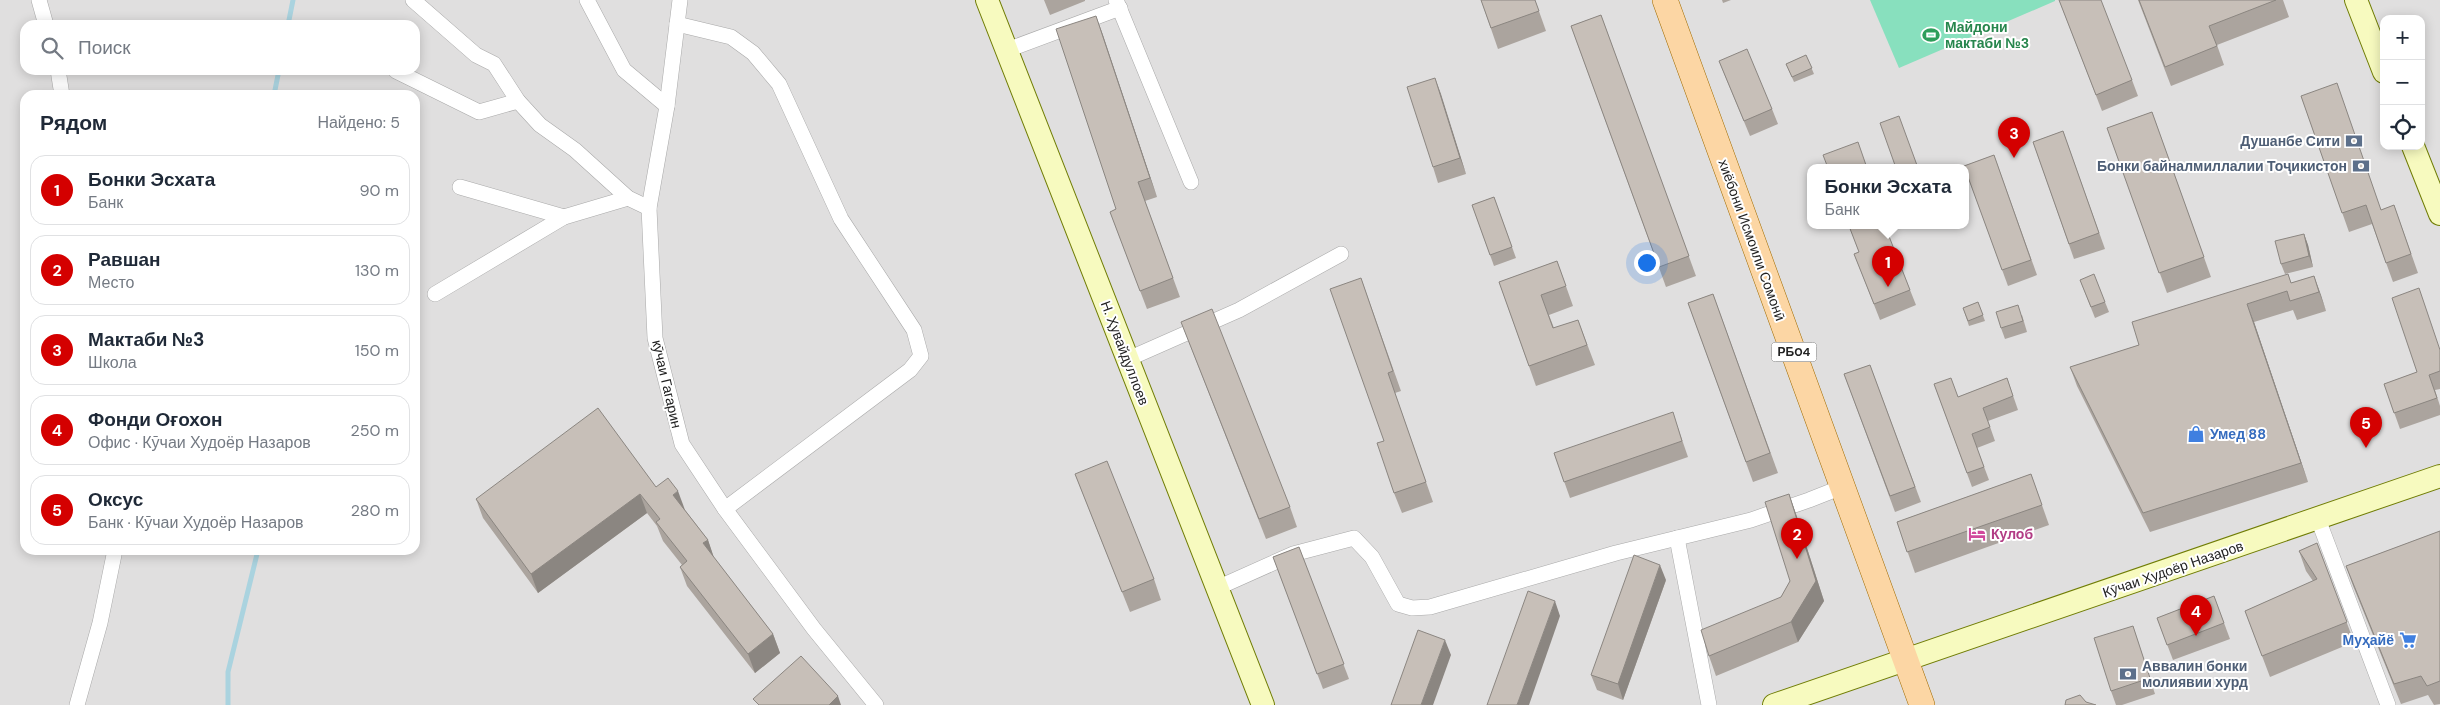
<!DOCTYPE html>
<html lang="ru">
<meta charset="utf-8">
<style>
:root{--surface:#fff;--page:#f2f2f3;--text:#1f2937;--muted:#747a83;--line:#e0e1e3;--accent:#d40000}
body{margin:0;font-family:"DM Sans",sans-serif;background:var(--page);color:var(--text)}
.controls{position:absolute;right:15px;top:15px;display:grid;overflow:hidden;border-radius:10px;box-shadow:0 2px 12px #0003}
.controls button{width:45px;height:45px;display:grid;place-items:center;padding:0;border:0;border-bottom:1px solid var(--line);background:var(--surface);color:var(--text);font:25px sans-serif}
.you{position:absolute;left:1646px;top:262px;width:18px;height:18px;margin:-12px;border:4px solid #fff;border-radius:50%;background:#1a73e8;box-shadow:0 0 0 8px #1a73e833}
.badge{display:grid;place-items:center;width:32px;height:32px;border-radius:50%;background:var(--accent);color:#fff;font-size:16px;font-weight:700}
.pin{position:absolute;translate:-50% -41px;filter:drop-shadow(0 1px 2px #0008)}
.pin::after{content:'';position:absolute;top:26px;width:18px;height:15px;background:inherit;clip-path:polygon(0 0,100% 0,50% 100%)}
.popup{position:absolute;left:1807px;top:164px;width:162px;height:65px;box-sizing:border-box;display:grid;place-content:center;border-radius:10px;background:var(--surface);filter:drop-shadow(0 1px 4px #0005);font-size:16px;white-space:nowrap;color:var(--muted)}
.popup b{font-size:19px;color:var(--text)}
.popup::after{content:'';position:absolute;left:50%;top:100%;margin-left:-10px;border:10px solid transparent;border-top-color:var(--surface)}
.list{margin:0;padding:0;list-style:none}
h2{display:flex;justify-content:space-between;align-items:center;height:65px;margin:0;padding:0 20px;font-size:21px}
h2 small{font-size:16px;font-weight:400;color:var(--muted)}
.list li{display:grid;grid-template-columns:32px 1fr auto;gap:15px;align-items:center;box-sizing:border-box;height:70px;margin:0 10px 10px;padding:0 10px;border:1px solid var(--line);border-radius:15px}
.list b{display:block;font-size:19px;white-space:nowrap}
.list p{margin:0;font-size:16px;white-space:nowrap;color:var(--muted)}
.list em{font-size:16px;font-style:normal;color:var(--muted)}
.icon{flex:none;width:28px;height:28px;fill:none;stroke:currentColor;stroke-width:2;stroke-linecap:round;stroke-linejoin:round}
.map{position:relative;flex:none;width:2440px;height:705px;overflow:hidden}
.search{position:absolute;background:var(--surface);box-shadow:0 2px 12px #0003;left:20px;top:20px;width:400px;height:55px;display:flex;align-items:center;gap:12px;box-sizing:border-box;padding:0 18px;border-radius:15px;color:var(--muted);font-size:19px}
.panel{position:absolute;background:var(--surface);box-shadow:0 2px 12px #0003;left:20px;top:90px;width:400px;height:465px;border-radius:15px}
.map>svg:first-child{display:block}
</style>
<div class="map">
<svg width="2440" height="705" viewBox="0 0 2440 705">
<rect width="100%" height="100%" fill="#f2efe9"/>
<path fill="#e0dfdf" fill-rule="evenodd" d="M0,0H2440V705H0ZM2384,19H2421V146H2384ZM25,25H415V70H25ZM25,95H415V550H25ZM1810,168H1966V226H1810Z"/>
<path fill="#88e0be" d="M1870,0H2055V1L1899,68Z"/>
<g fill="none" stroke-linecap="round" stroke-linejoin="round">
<g stroke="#aad3df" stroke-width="5">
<path d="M288,25L293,0"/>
<path d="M274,95L279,70"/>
<path d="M228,705V672L258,550"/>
</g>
<g stroke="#a9a9a9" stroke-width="16">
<g id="street">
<path d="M39,0L46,25"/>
<path d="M413,0L476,55L494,64L518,101L540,125L575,150L628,198L649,208"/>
<path d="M587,0L624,70L667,106"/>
<path d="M680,0L667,106L649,208L655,338L682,444L725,509L814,629L876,705"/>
<path d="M1116,0L1191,182"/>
<path d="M677,24L731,37L753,53L779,84L841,219L914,330L921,356L910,370L725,509"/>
<path d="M1007,50L1120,8"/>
<path d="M58,70L62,95"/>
<path d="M396,71L479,112L518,101"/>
<path d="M460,187L564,217"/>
<path d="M435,294L564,217L628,198"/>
<path d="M1128,359L1239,310L1341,254"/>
<path d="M2318,519L2388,705"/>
<path d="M1677,538L1709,705"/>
<path d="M1217,588L1293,554L1354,538L1372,557L1398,604L1412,608L1430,607L1616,553L1751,520L1809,500L1842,487"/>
<path d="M77,705L100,623L115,550"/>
</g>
</g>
<g stroke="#707d05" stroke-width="24">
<g id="secondary">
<path d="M987,0L1263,705"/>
<path d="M2356,0L2384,72"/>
<path d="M2413,146L2440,214"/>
<path d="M1774,705L2440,476"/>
</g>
</g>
<g stroke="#a06b00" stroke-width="26">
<path id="primary" d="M1665,0L1922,705"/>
</g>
<use href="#street" stroke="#fff" stroke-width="15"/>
<use href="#secondary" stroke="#f7fabf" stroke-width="22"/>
<use href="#primary" stroke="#fcd6a4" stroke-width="25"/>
</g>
<g fill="#aba49e">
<path d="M1044,0H1085V1L1050,15Z"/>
<path d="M1481,0H1535L1546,31L1498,49Z"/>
<path d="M1722,0H1731L1723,3Z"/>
<path d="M2059,0L2132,80L2138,96L2102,111Z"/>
<path d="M2138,0H2283L2289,17L2217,45L2224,65L2171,86Z"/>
<path d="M1601,15L1696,276L1666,287L1571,26Z"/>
<path d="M1096,16L1157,197L1145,201L1180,297L1147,309L1110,212L1116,209Z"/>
<path d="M1806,55L1814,74L1794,82L1786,64Z"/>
<path d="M1719,61L1772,109L1778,124L1750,136L1725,76Z"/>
<path d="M1435,78L1466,174L1438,183L1433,167Z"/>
<path d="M2301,96L2381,210L2394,205L2418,273L2393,282L2372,224L2349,232Z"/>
<path d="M2152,112L2211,277L2167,293L2107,128Z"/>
<path d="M2063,131L2105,249L2074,259L2033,142Z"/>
<path d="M1994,155L2037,275L2008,286L1964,166Z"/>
<path d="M1494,197L1516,258L1494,266L1472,205Z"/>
<path d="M1849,226H1888L1890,231L1887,232L1916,305L1880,320L1854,254L1859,252Z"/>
<path d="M2304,234L2308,245L2313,267L2285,274L2281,264Z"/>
<path d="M1557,261L1573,306L1549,315L1554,328L1578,320L1595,365L1536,386L1499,282Z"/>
<path d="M2288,274L2291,283L2314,276L2326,311L2297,320L2293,310L2254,322L2308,482L2150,532L2077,386L2070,367L2139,345Z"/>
<path d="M1361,278L1401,391L1395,393L1433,502L1402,513L1394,493L1384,441Z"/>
<path d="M2080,280L2105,302L2109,312L2095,318Z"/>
<path d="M1713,294L1778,473L1753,482L1688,303Z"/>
<path d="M1978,302L1985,321L1969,326L1963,308Z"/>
<path d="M2022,315L2027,332L2005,339L2001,328Z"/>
<path d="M1181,322L1290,507L1297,527L1266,539Z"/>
<path d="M2440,349V389L2435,390L2440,406V415L2400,429L2384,384L2417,372Z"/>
<path d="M1870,365L1921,502L1895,512L1844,374Z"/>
<path d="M2007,378L2018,410L1988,421L1995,441L1977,448L1989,480L1972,487L1934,384L1958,397Z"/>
<path d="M1678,428L1688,457L1570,498L1554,453Z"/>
<path d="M1075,474L1154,579L1161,600L1130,612Z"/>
<path d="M2031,474L2049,525L1915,573L1897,522Z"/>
<path d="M656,487L685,510L708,540L714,558L773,634L780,653L755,673L687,586L680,567L682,565L663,541L657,526L647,513L538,593L483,518L476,499Z"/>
<path d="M1789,494L1796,514L1824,601L1798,642L1716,676L1709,656L1781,597L1790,581Z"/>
<path d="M2440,531V704L2434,705L2428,695L2401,704L2353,586L2346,566Z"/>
<path d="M2317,543L2354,642L2270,677L2245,611L2313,581L2306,571L2299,551Z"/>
<path d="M1299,547L1349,679L1323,689L1273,557Z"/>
<path d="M1666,580L1623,700L1597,690L1591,675Z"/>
<path d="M2214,596L2230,639L2173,660L2157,618Z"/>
<path d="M2133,626L2155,694L2122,705H2116L2111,691Z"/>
</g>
<g fill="#8b8681">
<path d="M1096,16L1103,35L1157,197L1150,178Z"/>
<path d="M1435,78L1441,94L1466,174L1460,158Z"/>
<path d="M2304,234L2308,245L2313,267L2309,256Z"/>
<path d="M2314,276L2321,295L2326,311L2319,292Z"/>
<path d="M2247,304L2254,322L2308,482L2301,463Z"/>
<path d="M678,491L685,510L680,514L673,495Z"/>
<path d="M640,494L647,513L538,593L531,574Z"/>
<path d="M1789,494L1796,514L1824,601L1798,642L1791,622Z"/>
<path d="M708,540L714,558L703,543Z"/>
<path d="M1660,565L1666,580L1623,700L1618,684Z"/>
<path d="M1555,601L1560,616L1529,705H1517Z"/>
<path d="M773,634L780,653L755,673L748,654Z"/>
<path d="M1445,640L1451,655L1433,705H1421Z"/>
<path d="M838,696L841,705H829Z"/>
</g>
<g fill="#c7bfb8" stroke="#8b8681">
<path d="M1481,0H1535L1539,11L1491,28Z"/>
<path d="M2059,0H2101L2132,80L2096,95Z"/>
<path d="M2139,0H2276L2209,26L2217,46L2165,67Z"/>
<path d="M1601,15L1689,256L1659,267L1571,26Z"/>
<path d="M1096,16L1150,178L1138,182L1173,278L1140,291L1110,212L1116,209L1056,29Z"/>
<path d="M1747,49L1772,109L1744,121L1719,61Z"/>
<path d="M1806,55L1812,68L1792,77L1786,64Z"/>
<path d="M1435,78L1460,158L1433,167L1407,87Z"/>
<path d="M2337,83L2381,210L2394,205L2411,254L2386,263L2366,205L2342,213L2301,96Z"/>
<path d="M2152,112L2204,257L2159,273L2107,128Z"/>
<path d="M1899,116L1918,168H1896L1880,123Z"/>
<path d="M2063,131L2099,233L2069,244L2033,142Z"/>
<path d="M1858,142L1867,168H1828L1823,155Z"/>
<path d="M1994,155L2031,260L2002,270L1964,166Z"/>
<path d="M1494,197L1512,247L1490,255L1472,205Z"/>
<path d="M1849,226H1885L1910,290L1874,304L1854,254L1859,252Z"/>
<path d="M2304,234L2309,256L2281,264L2275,241Z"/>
<path d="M1557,261L1566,286L1541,295L1553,328L1578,320L1587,345L1529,366L1499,282Z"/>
<path d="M2094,274L2105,302L2091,307L2080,280Z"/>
<path d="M2288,274L2291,283L2314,276L2319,292L2290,301L2287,291L2247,304L2301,463L2143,513L2070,367L2139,345L2132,322Z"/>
<path d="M1361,278L1393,371L1388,373L1426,482L1394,493L1377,443L1384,441L1330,289Z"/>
<path d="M2419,288L2440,350V371L2429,375L2437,398L2394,413L2384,384L2417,372L2392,298Z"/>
<path d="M1713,294L1770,453L1746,462L1688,303Z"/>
<path d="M1978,302L1983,315L1968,321L1963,308Z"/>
<path d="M2018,305L2023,321L2001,328L1996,312Z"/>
<path d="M1212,309L1290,507L1259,519L1181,322Z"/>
<path d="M1870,365L1915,487L1890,496L1844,374Z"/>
<path d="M1951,378L1958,397L2007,378L2013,396L1983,408L1990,427L1972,434L1984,467L1967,473L1934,384Z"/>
<path d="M598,408L656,487L668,478L678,491L673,495L708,540L703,543L773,634L748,654L680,567L687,561L656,522L660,519L640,494L531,574L476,499Z"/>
<path d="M1673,412L1682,441L1564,482L1554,453Z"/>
<path d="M1107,461L1154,579L1122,592L1075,474Z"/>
<path d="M2031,474L2042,505L1907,552L1897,522Z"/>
<path d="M1789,494L1816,581L1791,622L1709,656L1701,630L1781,597L1790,581L1765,502Z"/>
<path d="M2440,531V681L2427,686L2421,676L2394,684L2346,566Z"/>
<path d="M2317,543L2347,622L2262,656L2245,611L2317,579L2299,551Z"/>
<path d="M1299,547L1344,664L1317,674L1273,557Z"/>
<path d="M1634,555L1660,565L1618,684L1591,675Z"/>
<path d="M1528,591L1555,601L1517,705H1487Z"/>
<path d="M2214,596L2224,623L2167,645L2157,618Z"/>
<path d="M2133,626L2150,678L2111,691L2094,638Z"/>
<path d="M1418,630L1445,640L1421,705H1391Z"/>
<path d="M801,656L838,696L829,705H759L753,699Z"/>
<path d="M2080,695L2086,702L2096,705H2065L2066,700Z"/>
</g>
<defs>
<g id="stadium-bare" transform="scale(1.35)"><path d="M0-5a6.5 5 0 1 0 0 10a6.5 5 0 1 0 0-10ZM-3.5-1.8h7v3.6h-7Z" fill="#2e9e5b" stroke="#fff" stroke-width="2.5" paint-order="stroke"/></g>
<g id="bank-bare" transform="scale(1.35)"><path d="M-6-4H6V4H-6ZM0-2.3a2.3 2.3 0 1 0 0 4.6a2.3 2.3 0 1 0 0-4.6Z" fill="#5c6f8a" stroke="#fff" stroke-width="2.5" paint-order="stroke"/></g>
<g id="shop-bare" transform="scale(1.35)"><path d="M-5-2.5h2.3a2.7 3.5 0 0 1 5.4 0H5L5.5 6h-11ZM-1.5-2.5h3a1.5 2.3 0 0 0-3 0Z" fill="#3f7fe0" stroke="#fff" stroke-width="2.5" paint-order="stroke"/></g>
<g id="hotel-bare" transform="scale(1.35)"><path d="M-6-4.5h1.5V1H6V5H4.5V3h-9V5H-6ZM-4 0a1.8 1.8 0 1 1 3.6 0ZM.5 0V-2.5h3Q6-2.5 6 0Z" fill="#d1479c" stroke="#fff" stroke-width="2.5" paint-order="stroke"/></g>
<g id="supermarket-bare" transform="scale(1.35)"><path d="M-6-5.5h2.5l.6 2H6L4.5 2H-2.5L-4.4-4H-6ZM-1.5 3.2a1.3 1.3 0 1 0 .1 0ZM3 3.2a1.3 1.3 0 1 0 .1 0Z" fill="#3f7fe0" stroke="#fff" stroke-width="2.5" paint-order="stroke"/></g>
</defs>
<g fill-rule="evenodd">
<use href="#stadium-bare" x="1931" y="35"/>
<use href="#bank-bare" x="2354" y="141"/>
<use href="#bank-bare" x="2361" y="166"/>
<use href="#shop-bare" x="2196" y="434"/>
<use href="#hotel-bare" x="1977" y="534"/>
<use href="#supermarket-bare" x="2408" y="640"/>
<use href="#bank-bare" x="2128" y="674"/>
</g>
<g text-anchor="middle" stroke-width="4" stroke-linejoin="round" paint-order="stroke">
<rect fill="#fff" stroke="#646464" stroke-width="1" x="1771.5" y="342.5" width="45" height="19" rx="4"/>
<g font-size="12" font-weight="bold" fill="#222">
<text x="1794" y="356">РБ04</text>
</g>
<g font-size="14" font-weight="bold" fill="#27864d" stroke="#fff" text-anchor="start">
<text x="1945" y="32">Майдони<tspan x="1945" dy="16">мактаби №3</tspan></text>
</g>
<g font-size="14" font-weight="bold" fill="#4e5e75" stroke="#fff" text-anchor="end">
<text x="2340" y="146">Душанбе Сити</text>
<text x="2347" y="171">Бонки байналмиллалии Тоҷикистон</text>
<text x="2142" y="671" text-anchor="start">Аввалин бонки<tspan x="2142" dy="16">молиявии хурд</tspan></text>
</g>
<g font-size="14" fill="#222" stroke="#fff">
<text transform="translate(1752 240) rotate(70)" y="5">хиёбони Исмоили Сомонӣ</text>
<text transform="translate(1125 353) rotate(69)" y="5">Н. Ҳувайдуллоев</text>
<text transform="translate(667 384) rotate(77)" y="5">кӯчаи Гагарин</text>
<text transform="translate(2173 569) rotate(-19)" y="5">Кӯчаи Худоёр Назаров</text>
</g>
<g font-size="14" font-weight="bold" fill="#366cbe" stroke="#fff" text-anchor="start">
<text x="2210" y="439">Умед 88</text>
<text x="2394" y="645" text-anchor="end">Муҳайё</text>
</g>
<g font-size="14" font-weight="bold" fill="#b23c85" stroke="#fff" text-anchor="start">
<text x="1991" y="539">Кулоб</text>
</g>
</g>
</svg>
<div class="controls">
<button>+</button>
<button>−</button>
<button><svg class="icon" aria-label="locate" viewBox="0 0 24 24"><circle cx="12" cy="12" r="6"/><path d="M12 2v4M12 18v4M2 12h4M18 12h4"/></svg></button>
</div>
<div class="you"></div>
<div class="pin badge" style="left:1888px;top:287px">1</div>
<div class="popup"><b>Бонки Эсхата</b>Банк</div>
<div class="pin badge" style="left:1797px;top:559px">2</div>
<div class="pin badge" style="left:2014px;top:158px">3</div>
<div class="pin badge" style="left:2196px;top:636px">4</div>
<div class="pin badge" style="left:2366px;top:448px">5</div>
<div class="search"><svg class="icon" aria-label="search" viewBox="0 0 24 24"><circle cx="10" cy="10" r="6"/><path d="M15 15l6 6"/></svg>Поиск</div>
<section class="panel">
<h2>Рядом<small>Найдено: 5</small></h2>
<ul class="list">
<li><span class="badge">1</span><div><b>Бонки Эсхата</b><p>Банк</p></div><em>90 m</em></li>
<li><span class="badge">2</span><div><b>Равшан</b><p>Место</p></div><em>130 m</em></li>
<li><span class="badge">3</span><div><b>Мактаби №3</b><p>Школа</p></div><em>150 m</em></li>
<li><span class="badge">4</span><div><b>Фонди Оғохон</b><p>Офис · Кӯчаи Худоёр Назаров</p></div><em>250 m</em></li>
<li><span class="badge">5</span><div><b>Оксус</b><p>Банк · Кӯчаи Худоёр Назаров</p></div><em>280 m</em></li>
</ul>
</section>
</div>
